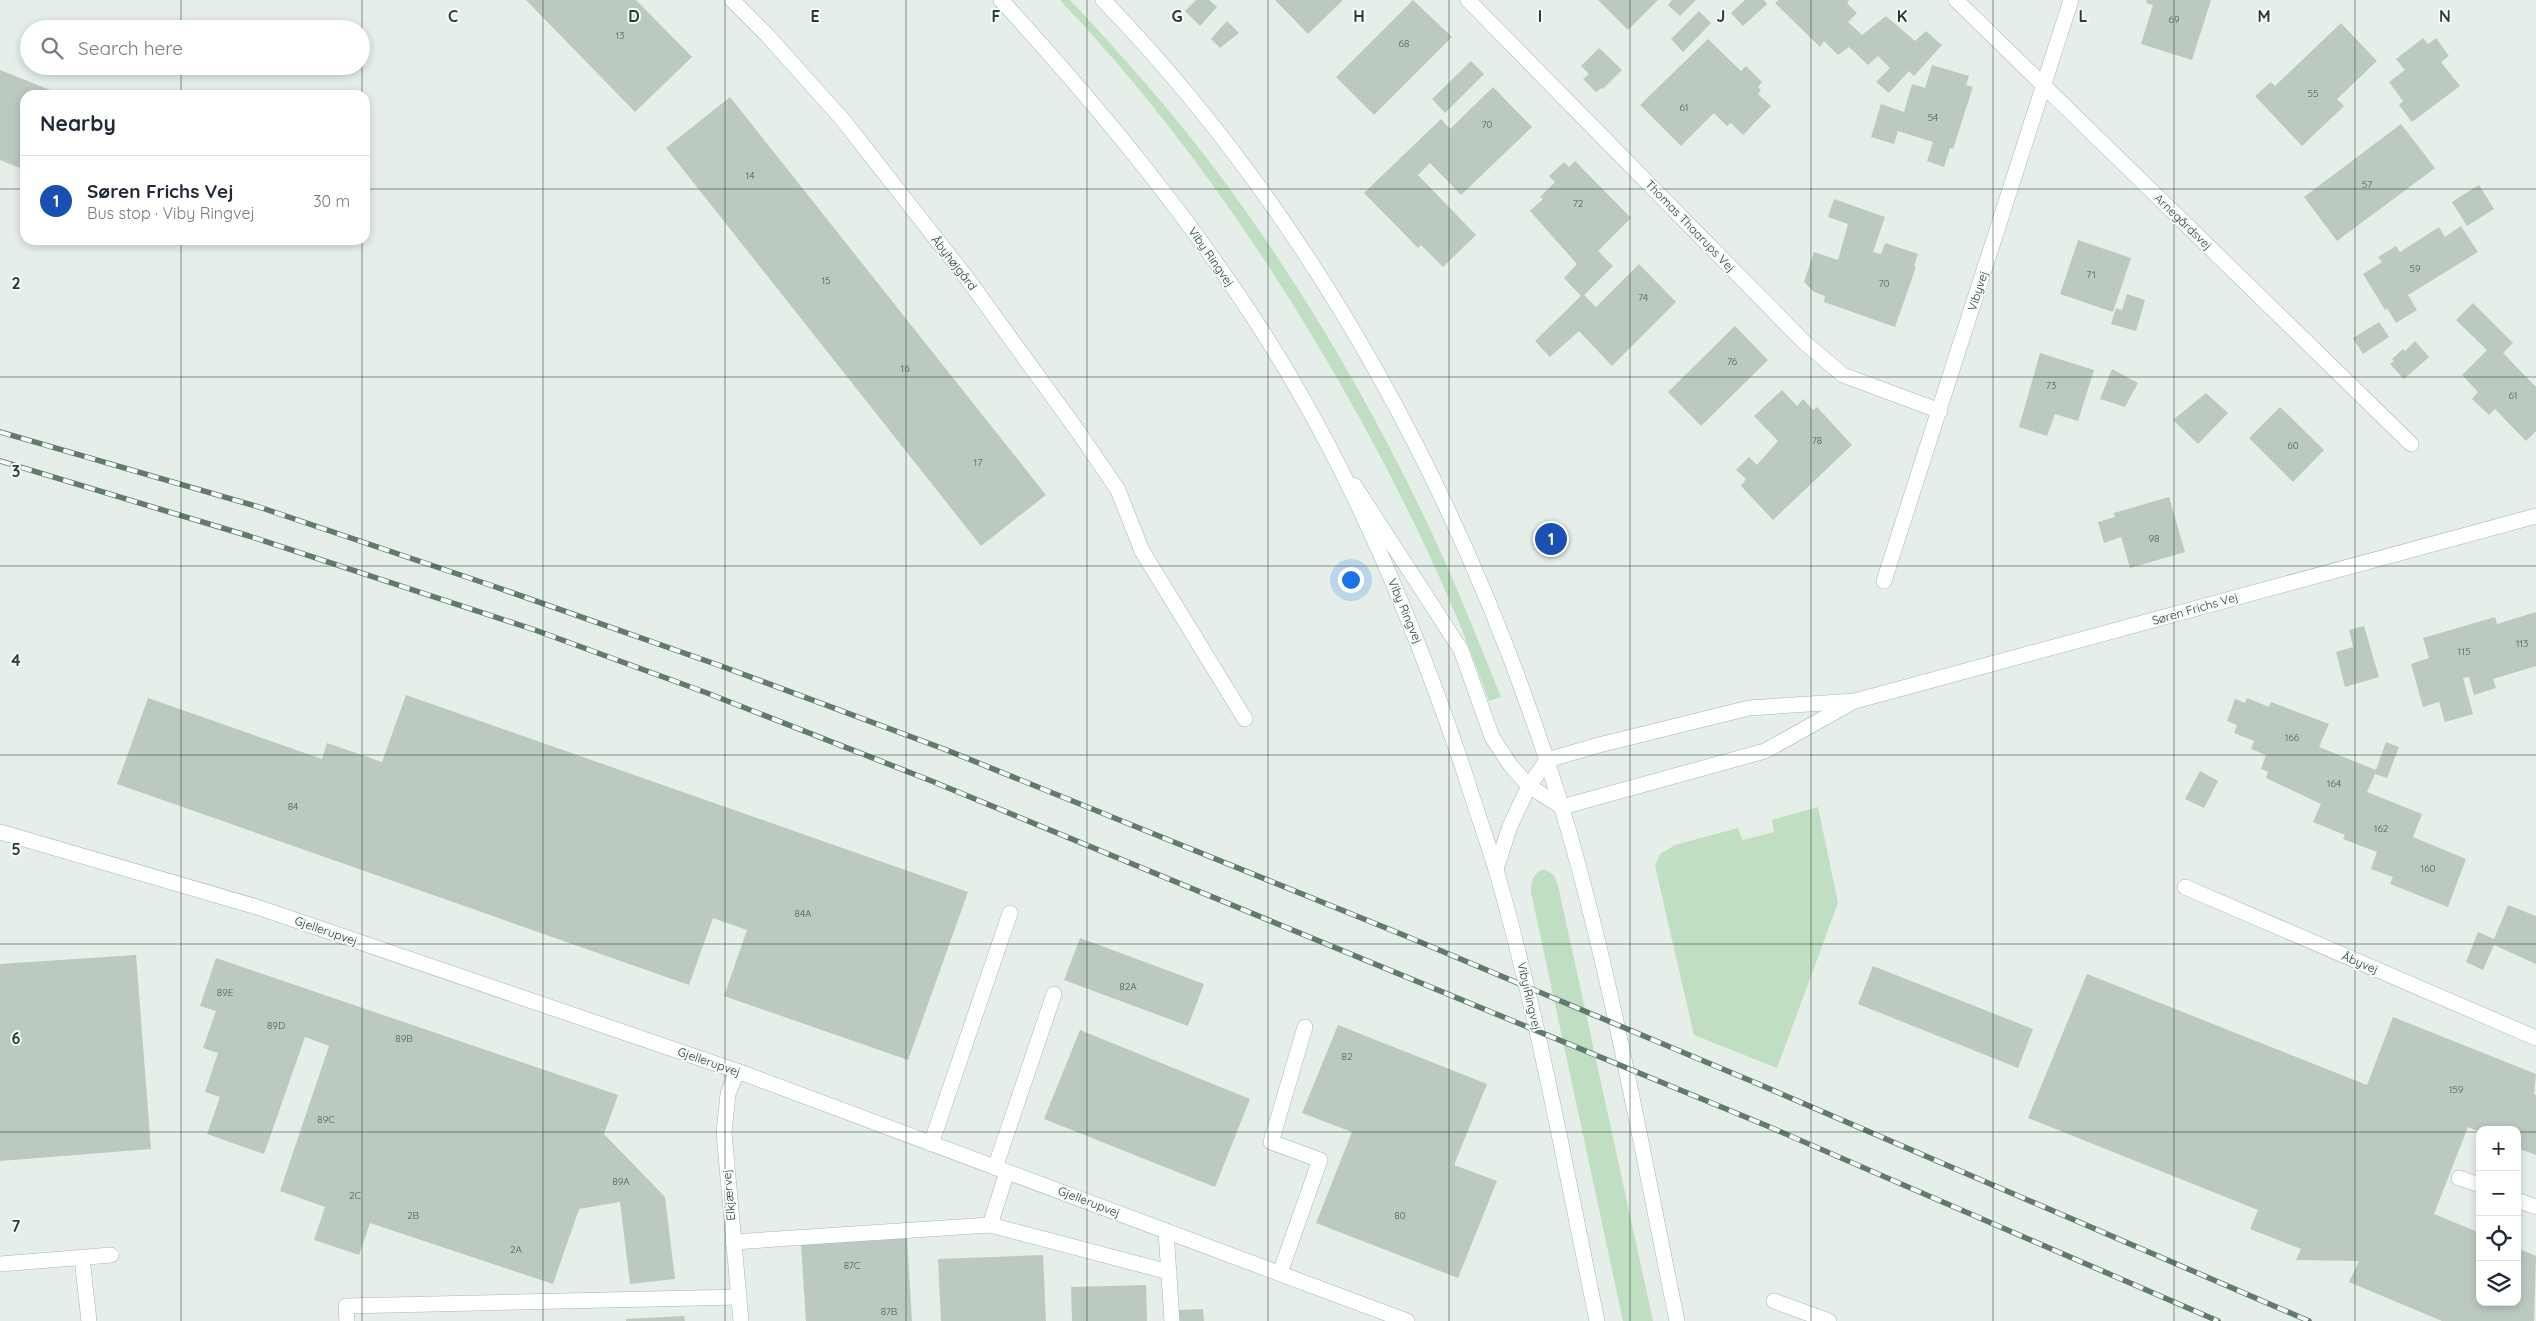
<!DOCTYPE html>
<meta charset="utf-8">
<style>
:root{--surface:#fff;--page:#f6f6f7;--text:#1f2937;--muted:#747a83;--line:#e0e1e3;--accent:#0b8043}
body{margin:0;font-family:Quicksand,sans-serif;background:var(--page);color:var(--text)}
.controls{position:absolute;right:15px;bottom:15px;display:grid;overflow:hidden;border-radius:10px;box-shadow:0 2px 8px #0003}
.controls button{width:45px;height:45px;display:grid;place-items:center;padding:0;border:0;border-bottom:1px solid var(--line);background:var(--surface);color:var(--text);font:25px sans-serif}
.you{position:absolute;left:1350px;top:579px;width:18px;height:18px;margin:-12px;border:4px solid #fff;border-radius:50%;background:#1a73e8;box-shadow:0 0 0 8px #1a73e833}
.badge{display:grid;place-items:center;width:32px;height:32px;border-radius:50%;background:var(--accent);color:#fff;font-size:16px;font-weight:700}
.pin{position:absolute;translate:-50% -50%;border:2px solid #fff;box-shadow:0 1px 5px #0006}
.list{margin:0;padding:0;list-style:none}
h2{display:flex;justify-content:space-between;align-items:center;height:65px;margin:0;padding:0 20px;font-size:21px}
h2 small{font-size:16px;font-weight:400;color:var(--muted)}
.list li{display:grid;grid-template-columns:32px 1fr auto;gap:15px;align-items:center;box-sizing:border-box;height:90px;padding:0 20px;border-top:1px solid var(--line)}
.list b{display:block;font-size:19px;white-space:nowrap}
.list p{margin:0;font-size:16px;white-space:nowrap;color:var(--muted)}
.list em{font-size:16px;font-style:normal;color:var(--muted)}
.icon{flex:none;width:28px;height:28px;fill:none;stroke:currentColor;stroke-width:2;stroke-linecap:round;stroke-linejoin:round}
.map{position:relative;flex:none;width:2536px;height:1321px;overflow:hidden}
.search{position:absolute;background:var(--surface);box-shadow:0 2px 8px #0003;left:20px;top:20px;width:350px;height:55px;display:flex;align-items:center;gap:12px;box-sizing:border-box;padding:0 18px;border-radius:28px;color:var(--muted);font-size:19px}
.panel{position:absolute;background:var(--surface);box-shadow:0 2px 8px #0003;left:20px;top:90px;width:350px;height:155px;border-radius:15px}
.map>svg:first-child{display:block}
</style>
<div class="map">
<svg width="2536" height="1321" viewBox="0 0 2536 1321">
<rect width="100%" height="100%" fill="#e6eee9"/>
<g fill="#c0dec2">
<path d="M1060,0H1070C1133,67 1195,138 1247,213C1320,316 1384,429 1437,544C1460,594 1480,645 1501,697L1489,701C1451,593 1401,491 1345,392C1265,251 1172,118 1060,0Z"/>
<path d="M1818,807L1838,903L1777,1068L1694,1035L1655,866L1660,854L1675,845L1738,828L1742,840L1774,832L1772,820Z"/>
<path d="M1544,869L1554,875L1559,890L1653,1321H1623L1531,892C1531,880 1533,873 1544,869Z"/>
</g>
<g fill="#bbc9c1">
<path d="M526,0H636L692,57L635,112Z"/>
<path d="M1196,0H1209L1217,7L1200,26L1185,11Z"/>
<path d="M1275,0H1343L1308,34Z"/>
<path d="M1413,0L1452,37L1374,115L1336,77Z"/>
<path d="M1598,0H1658L1628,30Z"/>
<path d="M1672,0H1696L1680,16L1668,5Z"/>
<path d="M1745,0H1764L1767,4L1743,26L1731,13Z"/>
<path d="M1779,0H1849L1847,3L1857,13L1848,22L1862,35L1886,16L1915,41L1926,31L1942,45L1914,76L1909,71L1889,93L1876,82L1890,68L1878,56L1868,65L1849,47L1838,55L1824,41L1820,47L1775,3Z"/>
<path d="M2147,0H2211L2192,60L2141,44L2153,5L2146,3Z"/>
<path d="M1699,11L1711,23L1683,52L1671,39Z"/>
<path d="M1227,21L1239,33L1220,48L1211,39Z"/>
<path d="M2341,23L2377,61L2337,99L2344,106L2302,146L2255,96L2271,82L2275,86Z"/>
<path d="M2423,38L2428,44L2436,38L2449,56L2441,62L2460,86L2412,122L2399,105L2403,101L2389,82L2405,70L2396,59Z"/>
<path d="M1708,39L1741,71L1746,66L1762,82L1758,87L1761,90L1758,94L1771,106L1743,135L1731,123L1727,126L1714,113L1681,146L1640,105Z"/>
<path d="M1599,48L1622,70L1603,89L1602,88L1596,92L1583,79L1589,74L1581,66Z"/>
<path d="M1471,61L1484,74L1445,113L1432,99Z"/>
<path d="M1932,65L1969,76L1966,85L1973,87L1953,149L1950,148L1944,167L1927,161L1933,142L1898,131L1894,144L1871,137L1881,104L1904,112L1912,84L1925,88Z"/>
<path d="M0,70L63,95H25V170L0,160Z"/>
<path d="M1493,87L1532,127L1461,195L1430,163L1418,175L1476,235L1443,267L1421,245L1418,248L1364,193L1441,119L1450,129Z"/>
<path d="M730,97L1046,495L981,546L666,148Z"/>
<path d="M2401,124L2435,168L2337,241L2304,197Z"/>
<path d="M1575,161L1631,218L1598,251L1613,266L1584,295L1596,307L1639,264L1676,302L1612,366L1579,331L1550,357L1535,341L1581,296L1564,278L1577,264L1530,211L1543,199L1540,197L1555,182L1549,176L1564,162L1569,167Z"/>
<path d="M2479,185L2494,209L2467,226L2452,202Z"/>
<path d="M1834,199L1885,217L1873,252L1881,254L1885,243L1918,254L1914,266L1916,267L1895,327L1824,302L1825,296L1814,292L1804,282L1814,252L1838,260L1848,224L1828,217Z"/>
<path d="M2461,226L2478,252L2408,295L2417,310L2396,323L2387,308L2385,310L2363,274L2382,262L2378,257L2396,246L2400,252L2439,227L2445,237Z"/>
<path d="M2078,240L2131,258L2113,312L2060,294Z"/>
<path d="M2127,294L2145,300L2136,331L2111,324L2116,308L2122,310Z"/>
<path d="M2473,303L2513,343L2503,353L2536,387V431L2526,441L2495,409L2489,415L2472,399L2478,392L2462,375L2487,350L2456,320Z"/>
<path d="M2379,322L2389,337L2363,354L2353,338Z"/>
<path d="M1735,326L1768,360L1701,426L1668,392Z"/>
<path d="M2415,341L2429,357L2404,379L2390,364L2394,361L2392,359L2403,349L2405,351Z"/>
<path d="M2040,353L2094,370L2078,421L2055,414L2047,436L2019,427Z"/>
<path d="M2112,369L2138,383L2125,407L2100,399Z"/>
<path d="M1782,390L1797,406L1803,399L1813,410L1817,407L1852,445L1773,520L1741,486L1746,479L1736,470L1749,457L1757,465L1778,441L1754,416Z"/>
<path d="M2206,393L2228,413L2198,444L2173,420Z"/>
<path d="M2280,407L2324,450L2293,482L2249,438Z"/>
<path d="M2169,497L2185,552L2130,568L2121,537L2104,543L2098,522L2115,517L2114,513Z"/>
<path d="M2536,612V666L2493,679L2496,688L2474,695L2469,677L2463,678L2473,714L2445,722L2439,702L2423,707L2411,664L2429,658L2423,638L2495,617L2497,624Z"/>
<path d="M2364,626L2379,677L2345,687L2336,652L2353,647L2349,630Z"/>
<path d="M406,695L968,892L908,1060L724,996L747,930L713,918L689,985L117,784L148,698L322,759L327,743L382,762Z"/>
<path d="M2247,698L2269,707L2271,702L2329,724L2319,747L2376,770L2386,742L2399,747L2387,778L2375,774L2367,792L2422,814L2413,837L2466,859L2448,907L2390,884L2393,877L2371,869L2377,852L2343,839L2345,835L2313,822L2321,804L2266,778L2268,772L2261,769L2266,755L2251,749L2254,741L2234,733L2237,725L2227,721L2235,699L2245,703Z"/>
<path d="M2200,771L2218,781L2204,808L2185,799Z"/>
<path d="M2508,905L2536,916V964L2494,945L2483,970L2466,962L2478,932L2494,939Z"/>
<path d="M1080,938L1204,984L1188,1026L1064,980Z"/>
<path d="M136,955L151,1149L0,1161V964Z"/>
<path d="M216,958L618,1095L604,1134L665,1197L675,1279L630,1284L620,1202L579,1209L553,1284L370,1223L359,1255L314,1240L325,1207L280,1191L329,1046L305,1037L264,1154L207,1134L220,1097L205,1092L218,1053L203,1048L216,1011L200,1006Z"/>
<path d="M1873,966L2033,1029L2018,1068L1858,1004Z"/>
<path d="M2087,974L2367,1085L2393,1017L2536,1074L2534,1094L2536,1095V1155L2517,1148V1130H2480V1132L2468,1127L2434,1214L2480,1233V1302H2517V1248L2536,1256L2534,1321H2442L2349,1282L2359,1261L2296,1260L2301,1249L2250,1229L2258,1210L2028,1118Z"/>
<path d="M1338,1025L1487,1084L1454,1165L1497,1181L1458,1278L1316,1223L1352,1132L1302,1113Z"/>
<path d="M1080,1030L1250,1099L1215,1187L1044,1119Z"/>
<path d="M907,1238L912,1321H806L801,1245Z"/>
<path d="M1043,1255L1046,1321H941L938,1259Z"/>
<path d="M1146,1285L1147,1321H1072L1071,1287Z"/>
<path d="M1203,1309L1204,1321H1175V1310Z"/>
<path d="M684,1316L685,1321H626V1319Z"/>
</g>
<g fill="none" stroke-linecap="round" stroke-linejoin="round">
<g stroke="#a8b6af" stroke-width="16">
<g id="service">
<path d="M1142,551L1245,719"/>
<path d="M931,1144L1010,913"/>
<path d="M995,1168L1054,994"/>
<path d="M2459,1178L2480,1185"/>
<path d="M2517,1200L2536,1207"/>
<path d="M990,1225L1007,1172"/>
<path d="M1166,1231L1172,1321"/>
<path d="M733,1242L990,1225L1169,1272"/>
<path d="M82,1258L89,1321"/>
<path d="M0,1264L111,1255"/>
<path d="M1280,1273L1320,1160L1271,1142L1305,1027"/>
<path d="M1774,1301L1829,1321"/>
<path d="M347,1321L346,1306L739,1297"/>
</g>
</g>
<g stroke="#a8b6af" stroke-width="16">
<g id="minor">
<path d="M732,0L767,35L843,120L966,277L1077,430L1118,490L1142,551"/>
<path d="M1468,0L1804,342L1843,375L1940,411"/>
<path d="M1956,0L2411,444"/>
<path d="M1884,581L2071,0"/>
<path d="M0,832L257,907L737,1071L1407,1321"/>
<path d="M2185,887L2536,1038"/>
<path d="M737,1071L728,1094L724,1133L741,1321"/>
</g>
</g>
<g stroke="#a8b6af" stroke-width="16">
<g id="tertiary">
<path d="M1354,485L1461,650L1492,737L1511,766L1529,786L1562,807L1765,751L1849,704"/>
<path d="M1496,869L1510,826L1529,786L1547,760L1599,745L1749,708L1855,701L2536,516"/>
</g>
</g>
<g stroke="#a4b9ae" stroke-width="16">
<g id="secondary">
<path d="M1001,0C1098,106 1189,216 1266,337C1352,473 1414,623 1465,774C1475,807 1487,840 1497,873C1539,1020 1566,1171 1597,1321"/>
<path d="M1103,0C1318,222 1471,511 1561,805C1612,974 1641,1148 1677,1321"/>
</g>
</g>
<use href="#service" stroke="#fff" stroke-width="15"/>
<use href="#minor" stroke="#fff" stroke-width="15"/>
<use href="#tertiary" stroke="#fff" stroke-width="15"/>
<use href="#secondary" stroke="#fff" stroke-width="15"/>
<g stroke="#607b6e" stroke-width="5.5">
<g id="rail">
<path d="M0,432L259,507L493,586L721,666L944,749L1401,934L1756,1083L2309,1321"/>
<path d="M0,461L249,536L535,630L707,693L929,780L1765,1125L2218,1321"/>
</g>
</g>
<use href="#rail" stroke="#f6faf8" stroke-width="4" stroke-dasharray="11" stroke-linecap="butt"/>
</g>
<path fill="none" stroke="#254033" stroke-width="1" stroke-opacity="0.55" d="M181,0V29M362,0V95M543,0V1321M725,0V1321M906,0V1321M1087,0V1321M1268,0V1321M1449,0V1321M1630,0V1321M1811,0V1321M1993,0V1321M2174,0V1321M2355,0V1321M181,66V95M0,189H25M365,189H2536M181,240V1321M362,240V1321M0,377H2536M0,566H2536M0,755H2536M0,944H2536M0,1132H2480M2517,1132H2536"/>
<g text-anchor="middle" stroke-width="4" stroke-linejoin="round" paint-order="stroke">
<g font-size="10" fill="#4a6256">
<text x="2174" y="23">69</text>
<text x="620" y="39">13</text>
<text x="1404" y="47">68</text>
<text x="2313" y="97">55</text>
<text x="1684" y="111">61</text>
<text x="1933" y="121">54</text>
<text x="1487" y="128">70</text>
<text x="750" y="179">14</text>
<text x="2367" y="188">57</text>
<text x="1578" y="207">72</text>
<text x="2415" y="272">59</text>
<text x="2091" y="278">71</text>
<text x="826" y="284">15</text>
<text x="1884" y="287">70</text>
<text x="1643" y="301">74</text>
<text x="1732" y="365">76</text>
<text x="905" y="372">16</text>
<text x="2051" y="389">73</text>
<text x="2513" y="399">61</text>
<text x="1817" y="444">78</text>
<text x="2293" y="449">60</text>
<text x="978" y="466">17</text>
<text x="2154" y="542">98</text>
<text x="2522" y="647">113</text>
<text x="2464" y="655">115</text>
<text x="2292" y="741">166</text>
<text x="2334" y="787">164</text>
<text x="293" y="810">84</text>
<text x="2381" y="832">162</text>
<text x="2428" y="872">160</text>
<text x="803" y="917">84A</text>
<text x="1128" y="990">82A</text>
<text x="225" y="996">89E</text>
<text x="276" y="1029">89D</text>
<text x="404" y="1042">89B</text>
<text x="1347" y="1060">82</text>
<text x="2456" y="1093">159</text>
<text x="326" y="1123">89C</text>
<text x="621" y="1185">89A</text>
<text x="355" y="1199">2C</text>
<text x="413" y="1219">2B</text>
<text x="1400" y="1219">80</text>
<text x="516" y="1253">2A</text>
<text x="852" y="1269">87C</text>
<text x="889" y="1315">87B</text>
</g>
<g font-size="12" fill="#254033" stroke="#f6faf8">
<text transform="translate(2183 222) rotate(44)" y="4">Arnegårdsvej</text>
<text transform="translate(1690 226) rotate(46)" y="4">Thomas Thaarups Vej</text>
<text transform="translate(1211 257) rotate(55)" y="4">Viby Ringvej</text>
<text transform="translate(954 263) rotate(52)" y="4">Åbyhøjgård</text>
<text transform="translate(1978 291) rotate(-72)" y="4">Vibyvej</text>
<text transform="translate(2195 609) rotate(-16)" y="4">Søren Frichs Vej</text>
<text transform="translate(1405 611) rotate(67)" y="4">Viby Ringvej</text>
<text transform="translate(326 931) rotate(19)" y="4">Gjellerupvej</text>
<text transform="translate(2360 963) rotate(23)" y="4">Åbyvej</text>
<text transform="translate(1529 996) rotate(77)" y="4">Viby Ringvej</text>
<text transform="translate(709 1062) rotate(19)" y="4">Gjellerupvej</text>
<text transform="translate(729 1195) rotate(-95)" y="4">Elkjærvej</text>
<text transform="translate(1089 1202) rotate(21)" y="4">Gjellerupvej</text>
</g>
</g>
<g font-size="16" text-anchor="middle" font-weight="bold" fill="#254033" stroke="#f6faf8" stroke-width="4" stroke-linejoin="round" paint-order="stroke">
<text x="453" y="22">C</text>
<text x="634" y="22">D</text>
<text x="815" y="22">E</text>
<text x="996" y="22">F</text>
<text x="1177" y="22">G</text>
<text x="1359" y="22">H</text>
<text x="1540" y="22">I</text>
<text x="1721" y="22">J</text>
<text x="1902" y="22">K</text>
<text x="2083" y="22">L</text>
<text x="2264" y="22">M</text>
<text x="2445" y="22">N</text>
<text x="16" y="289">2</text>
<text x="16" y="477">3</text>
<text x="16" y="666">4</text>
<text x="16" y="855">5</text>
<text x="16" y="1044">6</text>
<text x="16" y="1232">7</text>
</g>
</svg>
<div class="controls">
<button>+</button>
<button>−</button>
<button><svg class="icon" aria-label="locate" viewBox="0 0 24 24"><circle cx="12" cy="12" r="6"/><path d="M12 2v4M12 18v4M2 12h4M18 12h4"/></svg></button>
<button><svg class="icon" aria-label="layers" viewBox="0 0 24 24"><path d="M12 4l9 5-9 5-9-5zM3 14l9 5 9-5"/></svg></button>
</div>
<div class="you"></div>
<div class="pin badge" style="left:1551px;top:539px;background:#1a4fb4">1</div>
<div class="search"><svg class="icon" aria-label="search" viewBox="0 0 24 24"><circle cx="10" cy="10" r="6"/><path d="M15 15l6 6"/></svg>Search here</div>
<section class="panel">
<h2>Nearby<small></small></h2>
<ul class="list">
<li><span class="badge" style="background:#1a4fb4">1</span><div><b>Søren Frichs Vej</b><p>Bus stop · Viby Ringvej</p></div><em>30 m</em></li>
</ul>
</section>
</div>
